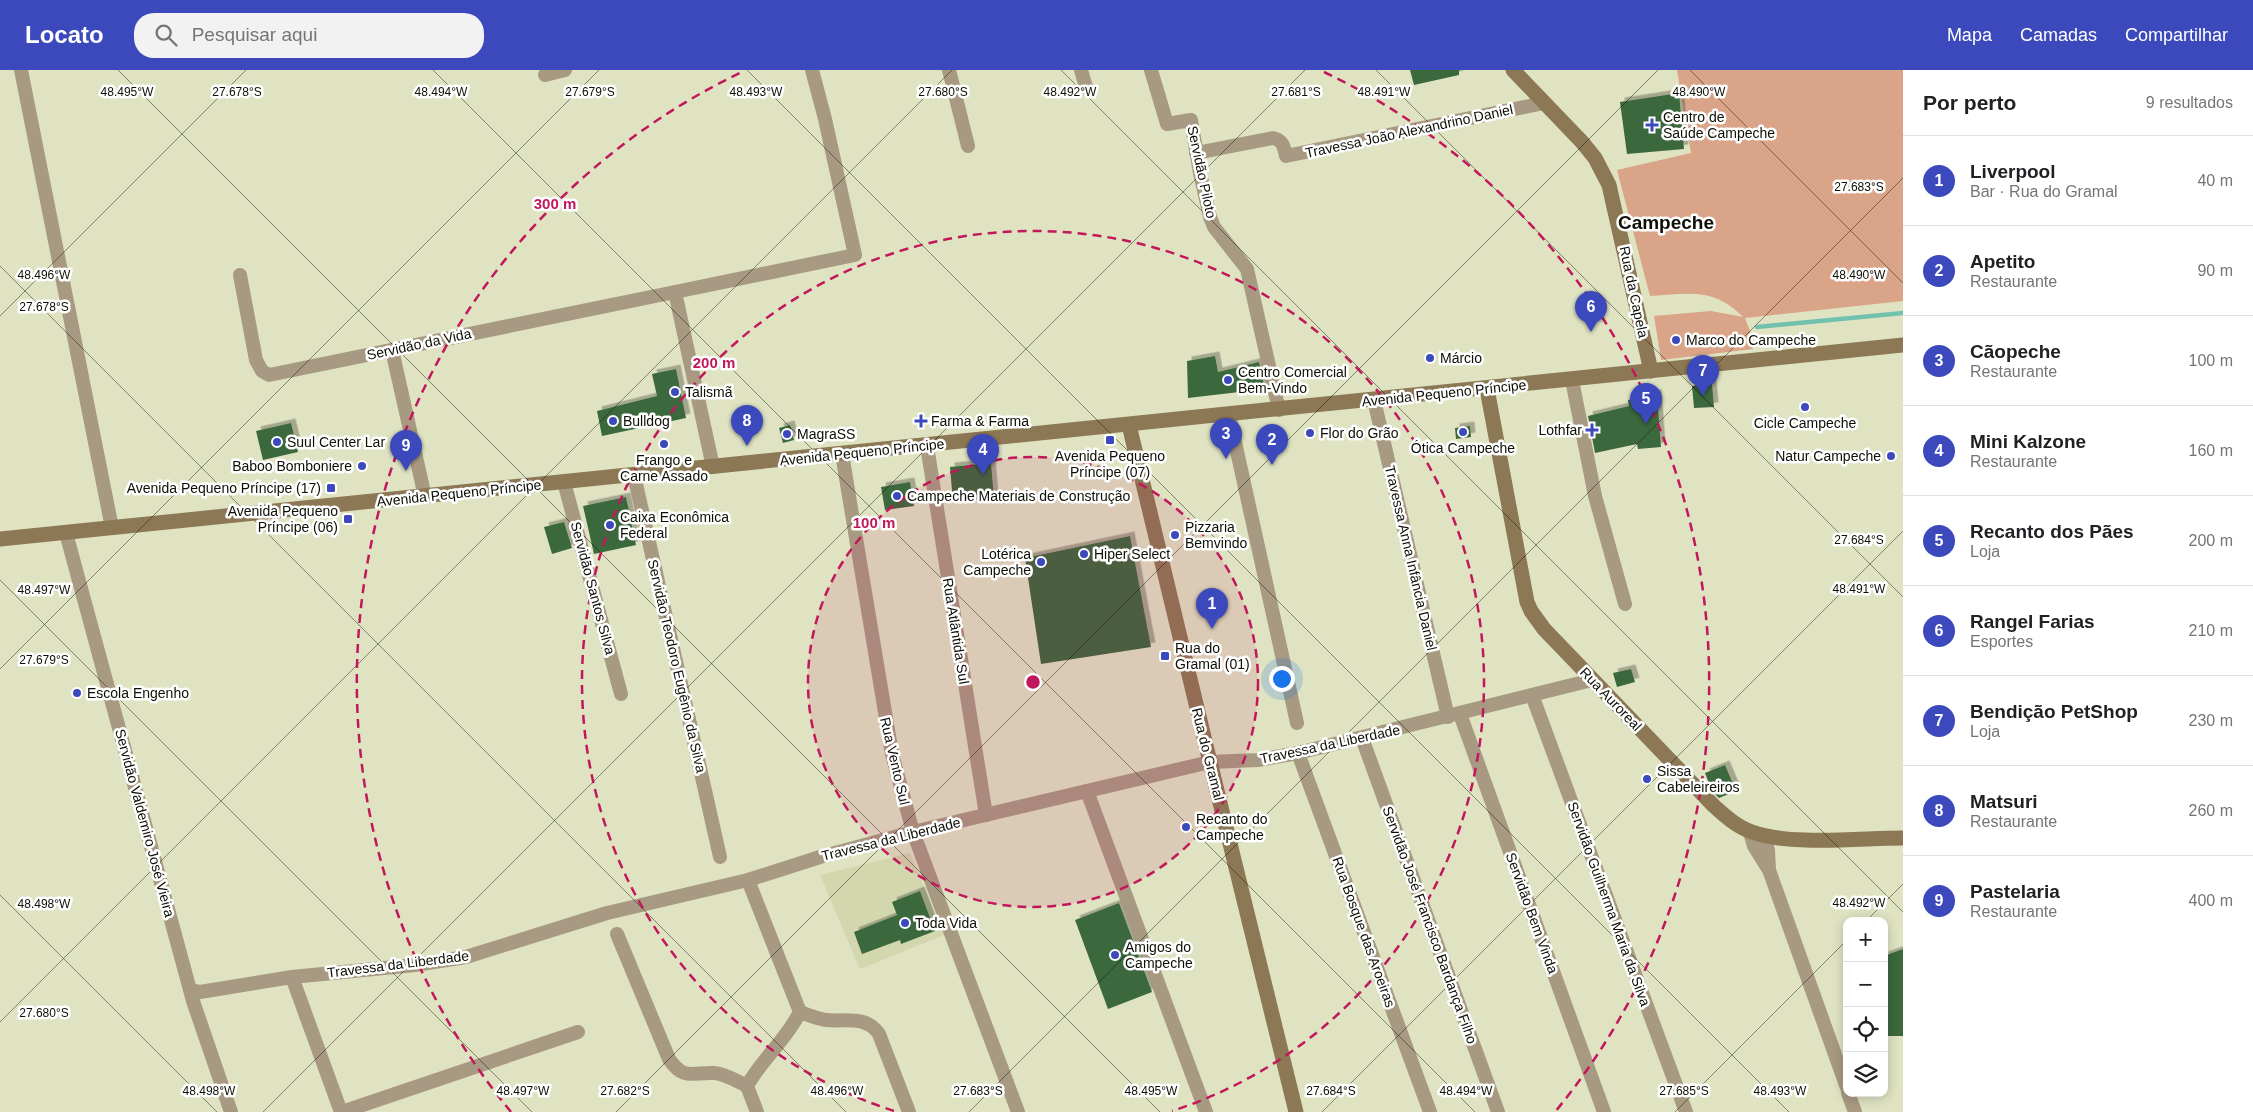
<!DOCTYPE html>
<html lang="pt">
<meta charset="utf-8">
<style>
:root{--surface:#fff;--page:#f2f2f2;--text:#202124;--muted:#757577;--line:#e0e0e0;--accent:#3b49bd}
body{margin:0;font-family:Arial,sans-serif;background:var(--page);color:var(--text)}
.controls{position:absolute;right:15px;bottom:15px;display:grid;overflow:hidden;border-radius:10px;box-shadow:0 2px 12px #0003}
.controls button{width:45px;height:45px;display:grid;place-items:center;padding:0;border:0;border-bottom:1px solid var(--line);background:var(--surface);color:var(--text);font:25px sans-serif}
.you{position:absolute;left:1281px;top:608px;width:18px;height:18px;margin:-12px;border:4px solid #fff;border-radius:50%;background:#1a73e8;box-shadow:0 0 0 8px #1a73e833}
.badge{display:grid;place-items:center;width:32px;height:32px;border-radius:50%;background:var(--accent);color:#fff;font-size:16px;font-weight:700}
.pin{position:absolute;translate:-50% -41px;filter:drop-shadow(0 1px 2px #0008)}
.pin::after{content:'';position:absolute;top:26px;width:18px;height:15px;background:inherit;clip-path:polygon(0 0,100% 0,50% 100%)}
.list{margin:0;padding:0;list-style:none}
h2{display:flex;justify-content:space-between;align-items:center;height:65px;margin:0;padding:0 20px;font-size:21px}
h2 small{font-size:16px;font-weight:400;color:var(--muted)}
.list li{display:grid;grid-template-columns:32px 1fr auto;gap:15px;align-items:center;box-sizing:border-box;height:90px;padding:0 20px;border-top:1px solid var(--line)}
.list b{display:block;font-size:19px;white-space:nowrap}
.list p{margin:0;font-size:16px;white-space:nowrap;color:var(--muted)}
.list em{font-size:16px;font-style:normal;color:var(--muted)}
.icon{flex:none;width:28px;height:28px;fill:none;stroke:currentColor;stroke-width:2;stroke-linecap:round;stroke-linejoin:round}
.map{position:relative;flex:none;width:1903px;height:1042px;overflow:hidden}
header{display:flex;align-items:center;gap:30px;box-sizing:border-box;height:70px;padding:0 25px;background:var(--accent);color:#fff}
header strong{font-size:24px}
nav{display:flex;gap:28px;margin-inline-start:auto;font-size:18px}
.search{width:350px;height:45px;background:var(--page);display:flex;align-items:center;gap:12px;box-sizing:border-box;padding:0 18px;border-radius:20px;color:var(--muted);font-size:19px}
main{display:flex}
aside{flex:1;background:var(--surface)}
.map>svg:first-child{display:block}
</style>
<header>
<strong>Locato</strong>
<div class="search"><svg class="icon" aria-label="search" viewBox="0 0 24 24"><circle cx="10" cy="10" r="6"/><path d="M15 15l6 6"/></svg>Pesquisar aqui</div>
<nav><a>Mapa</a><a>Camadas</a><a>Compartilhar</a></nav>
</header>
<main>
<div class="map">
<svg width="1903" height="1042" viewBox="0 0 1903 1042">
<defs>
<filter id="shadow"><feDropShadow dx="4.5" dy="-4.5" stdDeviation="0" flood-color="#0004"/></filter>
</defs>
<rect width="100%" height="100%" fill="#dfe3c2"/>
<path fill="#d2d7ae" d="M910,783L944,865L860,899L820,805Z"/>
<path fill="#d9a488" d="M1677,0H1903V231L1745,248L1750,261L1753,279L1661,290L1654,246L1711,241L1743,247C1713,217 1689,224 1650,226L1617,100L1691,83Z"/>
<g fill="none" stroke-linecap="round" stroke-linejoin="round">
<path stroke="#72c1ae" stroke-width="4.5" d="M1757,257L1903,243"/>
</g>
<g fill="#3b683d" filter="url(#shadow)">
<path d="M1410,0H1459V5L1414,15Z"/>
<path d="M1679,23L1684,79L1627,84L1620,32Z"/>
<path d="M1215,286L1218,302L1259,292L1265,319L1188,328L1187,291Z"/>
<path d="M676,299L686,348L602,366L597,341L657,326L652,304Z"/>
<path d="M1712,314L1714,337L1694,338L1692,316Z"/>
<path d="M1657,324L1661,377L1638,379L1637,374L1595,383L1588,346L1629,336L1628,330Z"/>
<path d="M291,353L298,382L263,390L256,361Z"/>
<path d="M790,355L794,370L783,373L779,358Z"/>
<path d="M1470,356L1471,367L1456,369L1455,358Z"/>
<path d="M991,393L994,428L953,432L950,397Z"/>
<path d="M910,412L914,436L885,440L881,417Z"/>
<path d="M626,427L636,475L594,484L583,436Z"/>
<path d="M564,452L572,478L552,484L544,457Z"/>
<path d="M1130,466L1151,577L1041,594L1025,488Z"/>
<path d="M1631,599L1635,612L1617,617L1613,603Z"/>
<path d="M1725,695L1736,721L1719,728L1712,721L1705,703Z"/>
<path d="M920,821L935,861L901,874L900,870L862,884L854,862L897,845L892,832Z"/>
<path d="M1119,833L1152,922L1108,939L1075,850Z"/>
<path d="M1903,879V966H1888L1884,957V886Z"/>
</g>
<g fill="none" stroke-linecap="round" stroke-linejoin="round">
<g stroke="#a89a82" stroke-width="14">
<path d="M21,0L112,458"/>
<path d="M949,0L968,76"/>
<path d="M1081,0L1086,17"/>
<path d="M1151,0L1167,54L1191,50L1200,103L1210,147L1214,157L1247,199L1279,340"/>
<path d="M545,5L565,0"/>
<path d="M1196,83L1273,68C1283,70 1284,77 1286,86L1544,33"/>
<path d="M240,205L256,290L262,301L269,305L675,222"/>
<path d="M392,280L425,427"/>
<path d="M1572,310L1595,426L1625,534"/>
<path d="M1374,330L1448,647"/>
<path d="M1229,345L1297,653"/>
<path d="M927,376L986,745"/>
<path d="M842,384L892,684L913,762L1018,1042"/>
<path d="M713,397L675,222L855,185L825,49L812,0"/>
<path d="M634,405L720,787"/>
<path d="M564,412L621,624"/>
<path d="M66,463L193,931L231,1042"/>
<path d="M1532,625L1686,1042"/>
<path d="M1460,644L1604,1042"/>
<path d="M1362,668L1498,1042"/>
<path d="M1298,683L1430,1042"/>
<path d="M1087,721L1206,1042"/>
<path d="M1750,762L1754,776L1769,800L1847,1018"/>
<path d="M1764,766L1768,780L1769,799"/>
<path d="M748,810L800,942C786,970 762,989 747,1016L757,1042"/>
<path d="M617,864L669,989C684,1011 692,1002 714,1003C726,1004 737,1011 747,1016"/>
<path d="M292,907L341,1042"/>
<path d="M191,920L200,922L292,907L415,895L466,887L607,843L748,810L820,787L913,762L1210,692L1258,690L1298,683L1592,610"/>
<path d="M800,942C808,945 817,949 826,950C846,952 866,945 879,964L909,1042"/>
<path d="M1848,1023L1855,1042"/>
<path d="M342,1042L578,962"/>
</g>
<g stroke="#8c7854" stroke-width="15">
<path d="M1513,0L1582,72L1595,88L1609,115L1651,301"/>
<path d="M1487,319L1527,532L1531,541L1544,559L1714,736C1725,746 1737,757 1752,762C1790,776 1861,768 1903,768"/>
<path d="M1129,355L1210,692L1296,1042"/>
<path d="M0,469L1903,275"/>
</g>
</g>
<path fill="none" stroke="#0d0e04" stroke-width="1" stroke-opacity="0.45" d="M118,0L1160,1042M433,0L1475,1042M747,0L1789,1042M1061,0L1903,842M1376,0L1903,527M1690,0L1903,213M0,196L846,1042M0,246L246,0M0,510L532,1042M0,599L599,0M0,825L217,1042M1866,851L1903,814M0,952L952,0M263,1042L1305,0M616,1042L1658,0M969,1042L1903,108M1322,1042L1903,461M1675,1042L1847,870"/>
<circle cx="1033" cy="612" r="225" fill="#c2185b" fill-opacity=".12"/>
<g fill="none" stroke="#c2185b" stroke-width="2.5" stroke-dasharray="9 6">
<circle cx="1033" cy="612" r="225"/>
<path d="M894 1041A451 451 0 1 1 1172 1041"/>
<path d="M511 1042A676 676 0 0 1 742 2M1324 2A676 676 0 0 1 1555 1042"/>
</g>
<g fill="#3b49bd" stroke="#fff" stroke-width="2">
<path d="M1649.5 47.5h5v5h5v5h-5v5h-5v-5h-5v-5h5z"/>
<circle cx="1676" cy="270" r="5"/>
<circle cx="1430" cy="288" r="5"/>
<circle cx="1228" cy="310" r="5"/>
<circle cx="675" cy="322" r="5"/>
<circle cx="1805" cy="337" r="5"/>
<circle cx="613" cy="351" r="5"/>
<path d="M918.5 343.5h5v5h5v5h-5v5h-5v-5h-5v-5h5z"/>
<path d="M1589.5 352.5h5v5h5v5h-5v5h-5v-5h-5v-5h5z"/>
<circle cx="1463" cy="362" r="5"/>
<circle cx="1310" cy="363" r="5"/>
<circle cx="787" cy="364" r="5"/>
<rect x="1105" y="365" width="10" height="10" rx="2.5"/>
<circle cx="277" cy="372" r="5"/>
<circle cx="664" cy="374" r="5"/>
<circle cx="1891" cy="386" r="5"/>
<circle cx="362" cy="396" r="5"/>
<rect x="326" y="413" width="10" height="10" rx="2.5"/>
<circle cx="897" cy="426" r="5"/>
<rect x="343" y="444" width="10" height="10" rx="2.5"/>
<circle cx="610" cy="455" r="5"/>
<circle cx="1175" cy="465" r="5"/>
<circle cx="1084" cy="484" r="5"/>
<circle cx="1041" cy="492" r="5"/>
<rect x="1160" y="581" width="10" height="10" rx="2.5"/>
<circle cx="77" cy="623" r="5"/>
<circle cx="1647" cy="709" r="5"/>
<circle cx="1186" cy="757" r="5"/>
<circle cx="905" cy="853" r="5"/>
<circle cx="1115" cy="885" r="5"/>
</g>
<g text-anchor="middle" stroke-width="5" stroke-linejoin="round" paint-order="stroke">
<g font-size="14" fill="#0d0e04" stroke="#fff" text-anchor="start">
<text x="1663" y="52">Centro de<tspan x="1663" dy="16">Saúde Campeche</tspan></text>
<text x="1686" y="275">Marco do Campeche</text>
<text x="1440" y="293">Márcio</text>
<text x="1238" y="307">Centro Comercial<tspan x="1238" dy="16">Bem-Vindo</tspan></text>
<text x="685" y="327">Talismã</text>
<text x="623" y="356">Bulldog</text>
<text x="931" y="356">Farma &amp; Farma</text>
<text x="1805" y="358" text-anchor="middle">Cicle Campeche</text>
<text x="1582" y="365" text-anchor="end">Lothfar</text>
<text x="1320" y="368">Flor do Grão</text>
<text x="797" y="369">MagraSS</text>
<text x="287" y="377">Suul Center Lar</text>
<text x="1463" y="383" text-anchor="middle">Ótica Campeche</text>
<text x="1110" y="391" text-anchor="middle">Avenida Pequeno<tspan x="1110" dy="16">Príncipe (07)</tspan></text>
<text x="1881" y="391" text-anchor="end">Natur Campeche</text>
<text x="664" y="395" text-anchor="middle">Frango e<tspan x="664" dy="16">Carne Assado</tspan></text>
<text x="352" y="401" text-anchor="end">Baboo Bomboniere</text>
<text x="321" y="423" text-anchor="end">Avenida Pequeno Príncipe (17)</text>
<text x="907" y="431">Campeche Materiais de Construção</text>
<text x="338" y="446" text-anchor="end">Avenida Pequeno<tspan x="338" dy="16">Príncipe (06)</tspan></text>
<text x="620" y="452">Caixa Econômica<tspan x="620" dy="16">Federal</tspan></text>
<text x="1185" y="462">Pizzaria<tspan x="1185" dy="16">Bemvindo</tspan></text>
<text x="1031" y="489" text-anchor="end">Lotérica<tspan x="1031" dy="16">Campeche</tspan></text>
<text x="1094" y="489">Hiper Select</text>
<text x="1175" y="583">Rua do<tspan x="1175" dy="16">Gramal (01)</tspan></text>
<text x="87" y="628">Escola Engenho</text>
<text x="1657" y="706">Sissa<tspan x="1657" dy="16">Cabeleireiros</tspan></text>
<text x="1196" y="754">Recanto do<tspan x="1196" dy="16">Campeche</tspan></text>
<text x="915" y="858">Toda Vida</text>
<text x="1125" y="882">Amigos do<tspan x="1125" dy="16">Campeche</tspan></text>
</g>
<g font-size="14" fill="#0d0e04" stroke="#fff">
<text transform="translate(1409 61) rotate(-12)" y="5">Travessa João Alexandrino Daniel</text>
<text transform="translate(1202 102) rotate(78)" y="5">Servidão Piloto</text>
<text transform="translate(1634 222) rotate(78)" y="5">Rua da Capela</text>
<text transform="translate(419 274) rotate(-12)" y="5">Servidão da Vida</text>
<text transform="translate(1444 323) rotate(-6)" y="5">Avenida Pequeno Príncipe</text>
<text transform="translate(862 382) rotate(-6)" y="5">Avenida Pequeno Príncipe</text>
<text transform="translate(459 423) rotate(-6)" y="5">Avenida Pequeno Príncipe</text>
<text transform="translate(1411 488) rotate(77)" y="5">Travessa Anna Infância Daniel</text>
<text transform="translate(593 518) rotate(75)" y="5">Servidão Santos Silva</text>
<text transform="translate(956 561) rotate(81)" y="5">Rua Atlântida Sul</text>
<text transform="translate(677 596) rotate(77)" y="5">Servidão Teodoro Eugênio da Silva</text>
<text transform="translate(1611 629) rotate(46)" y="5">Rua Auroreal</text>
<text transform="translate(1330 674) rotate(-12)" y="5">Travessa da Liberdade</text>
<text transform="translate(1208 684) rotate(76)" y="5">Rua do Gramal</text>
<text transform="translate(895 691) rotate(77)" y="5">Rua Vento Sul</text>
<text transform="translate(145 753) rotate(75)" y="5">Servidão Valdemiro José Vieira</text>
<text transform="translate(891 769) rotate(-14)" y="5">Travessa da Liberdade</text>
<text transform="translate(1609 834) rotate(70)" y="5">Servidão Guilherma Maria da Silva</text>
<text transform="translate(1532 843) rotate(70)" y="5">Servidão Bem Vinda</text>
<text transform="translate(1430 855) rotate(70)" y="5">Servidão José Francisco Bardança Filho</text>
<text transform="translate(1364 862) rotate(70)" y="5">Rua Bosque das Aroeiras</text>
<text transform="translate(398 894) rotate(-7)" y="5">Travessa da Liberdade</text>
</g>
<g font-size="19" font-weight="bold" fill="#0d0e04" stroke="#fff">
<text x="1666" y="159">Campeche</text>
</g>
</g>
<g font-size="12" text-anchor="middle" fill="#0d0e04" stroke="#fff" stroke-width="5" stroke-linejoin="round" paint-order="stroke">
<text x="1384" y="26">48.491°W</text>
<text x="127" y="26">48.495°W</text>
<text x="441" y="26">48.494°W</text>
<text x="590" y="26">27.679°S</text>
<text x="756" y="26">48.493°W</text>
<text x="943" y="26">27.680°S</text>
<text x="1070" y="26">48.492°W</text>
<text x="1296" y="26">27.681°S</text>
<text x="1699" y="26">48.490°W</text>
<text x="237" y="26">27.678°S</text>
<text x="1859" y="121">27.683°S</text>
<text x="1859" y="209">48.490°W</text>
<text x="44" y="209">48.496°W</text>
<text x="44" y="241">27.678°S</text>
<text x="1859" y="474">27.684°S</text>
<text x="1859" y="523">48.491°W</text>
<text x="44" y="524">48.497°W</text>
<text x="44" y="594">27.679°S</text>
<text x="1859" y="837">48.492°W</text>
<text x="44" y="838">48.498°W</text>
<text x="44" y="947">27.680°S</text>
<text x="625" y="1025">27.682°S</text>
<text x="1331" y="1025">27.684°S</text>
<text x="1684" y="1025">27.685°S</text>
<text x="209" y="1025">48.498°W</text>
<text x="523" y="1025">48.497°W</text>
<text x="837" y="1025">48.496°W</text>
<text x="978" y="1025">27.683°S</text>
<text x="1151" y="1025">48.495°W</text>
<text x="1466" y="1025">48.494°W</text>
<text x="1780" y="1025">48.493°W</text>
</g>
<circle cx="1033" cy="612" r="8" fill="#c2185b" stroke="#fff" stroke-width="2.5"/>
<g font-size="15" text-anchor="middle" font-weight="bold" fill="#c2185b" stroke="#fff" stroke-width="5" stroke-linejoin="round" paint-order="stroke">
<text x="555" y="139">300 m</text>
<text x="714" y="298">200 m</text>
<text x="874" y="458">100 m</text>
</g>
</svg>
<div class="controls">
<button>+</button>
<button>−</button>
<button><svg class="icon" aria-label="locate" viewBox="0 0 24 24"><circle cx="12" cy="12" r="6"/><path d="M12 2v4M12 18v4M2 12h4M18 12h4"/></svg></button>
<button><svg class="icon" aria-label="layers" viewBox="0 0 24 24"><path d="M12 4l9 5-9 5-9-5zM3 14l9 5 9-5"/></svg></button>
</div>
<div class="you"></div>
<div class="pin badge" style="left:1212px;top:559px">1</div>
<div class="pin badge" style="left:1272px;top:395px">2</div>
<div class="pin badge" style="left:1226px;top:389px">3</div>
<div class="pin badge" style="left:983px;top:405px">4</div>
<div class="pin badge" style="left:1646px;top:354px">5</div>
<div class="pin badge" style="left:1591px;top:262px">6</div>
<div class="pin badge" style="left:1703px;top:326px">7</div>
<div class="pin badge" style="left:747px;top:376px">8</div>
<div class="pin badge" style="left:406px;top:401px">9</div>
</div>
<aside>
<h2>Por perto<small>9 resultados</small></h2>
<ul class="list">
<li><span class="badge">1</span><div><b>Liverpool</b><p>Bar · Rua do Gramal</p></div><em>40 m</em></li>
<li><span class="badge">2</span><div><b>Apetito</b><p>Restaurante</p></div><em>90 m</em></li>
<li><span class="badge">3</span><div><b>Cãopeche</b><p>Restaurante</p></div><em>100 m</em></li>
<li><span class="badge">4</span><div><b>Mini Kalzone</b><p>Restaurante</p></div><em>160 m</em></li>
<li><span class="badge">5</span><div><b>Recanto dos Pães</b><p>Loja</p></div><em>200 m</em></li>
<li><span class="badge">6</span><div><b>Rangel Farias</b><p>Esportes</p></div><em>210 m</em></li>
<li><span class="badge">7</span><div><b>Bendição PetShop</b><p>Loja</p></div><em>230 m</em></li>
<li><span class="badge">8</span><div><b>Matsuri</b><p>Restaurante</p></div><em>260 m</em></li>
<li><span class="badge">9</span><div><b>Pastelaria</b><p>Restaurante</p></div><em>400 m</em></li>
</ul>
</aside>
</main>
